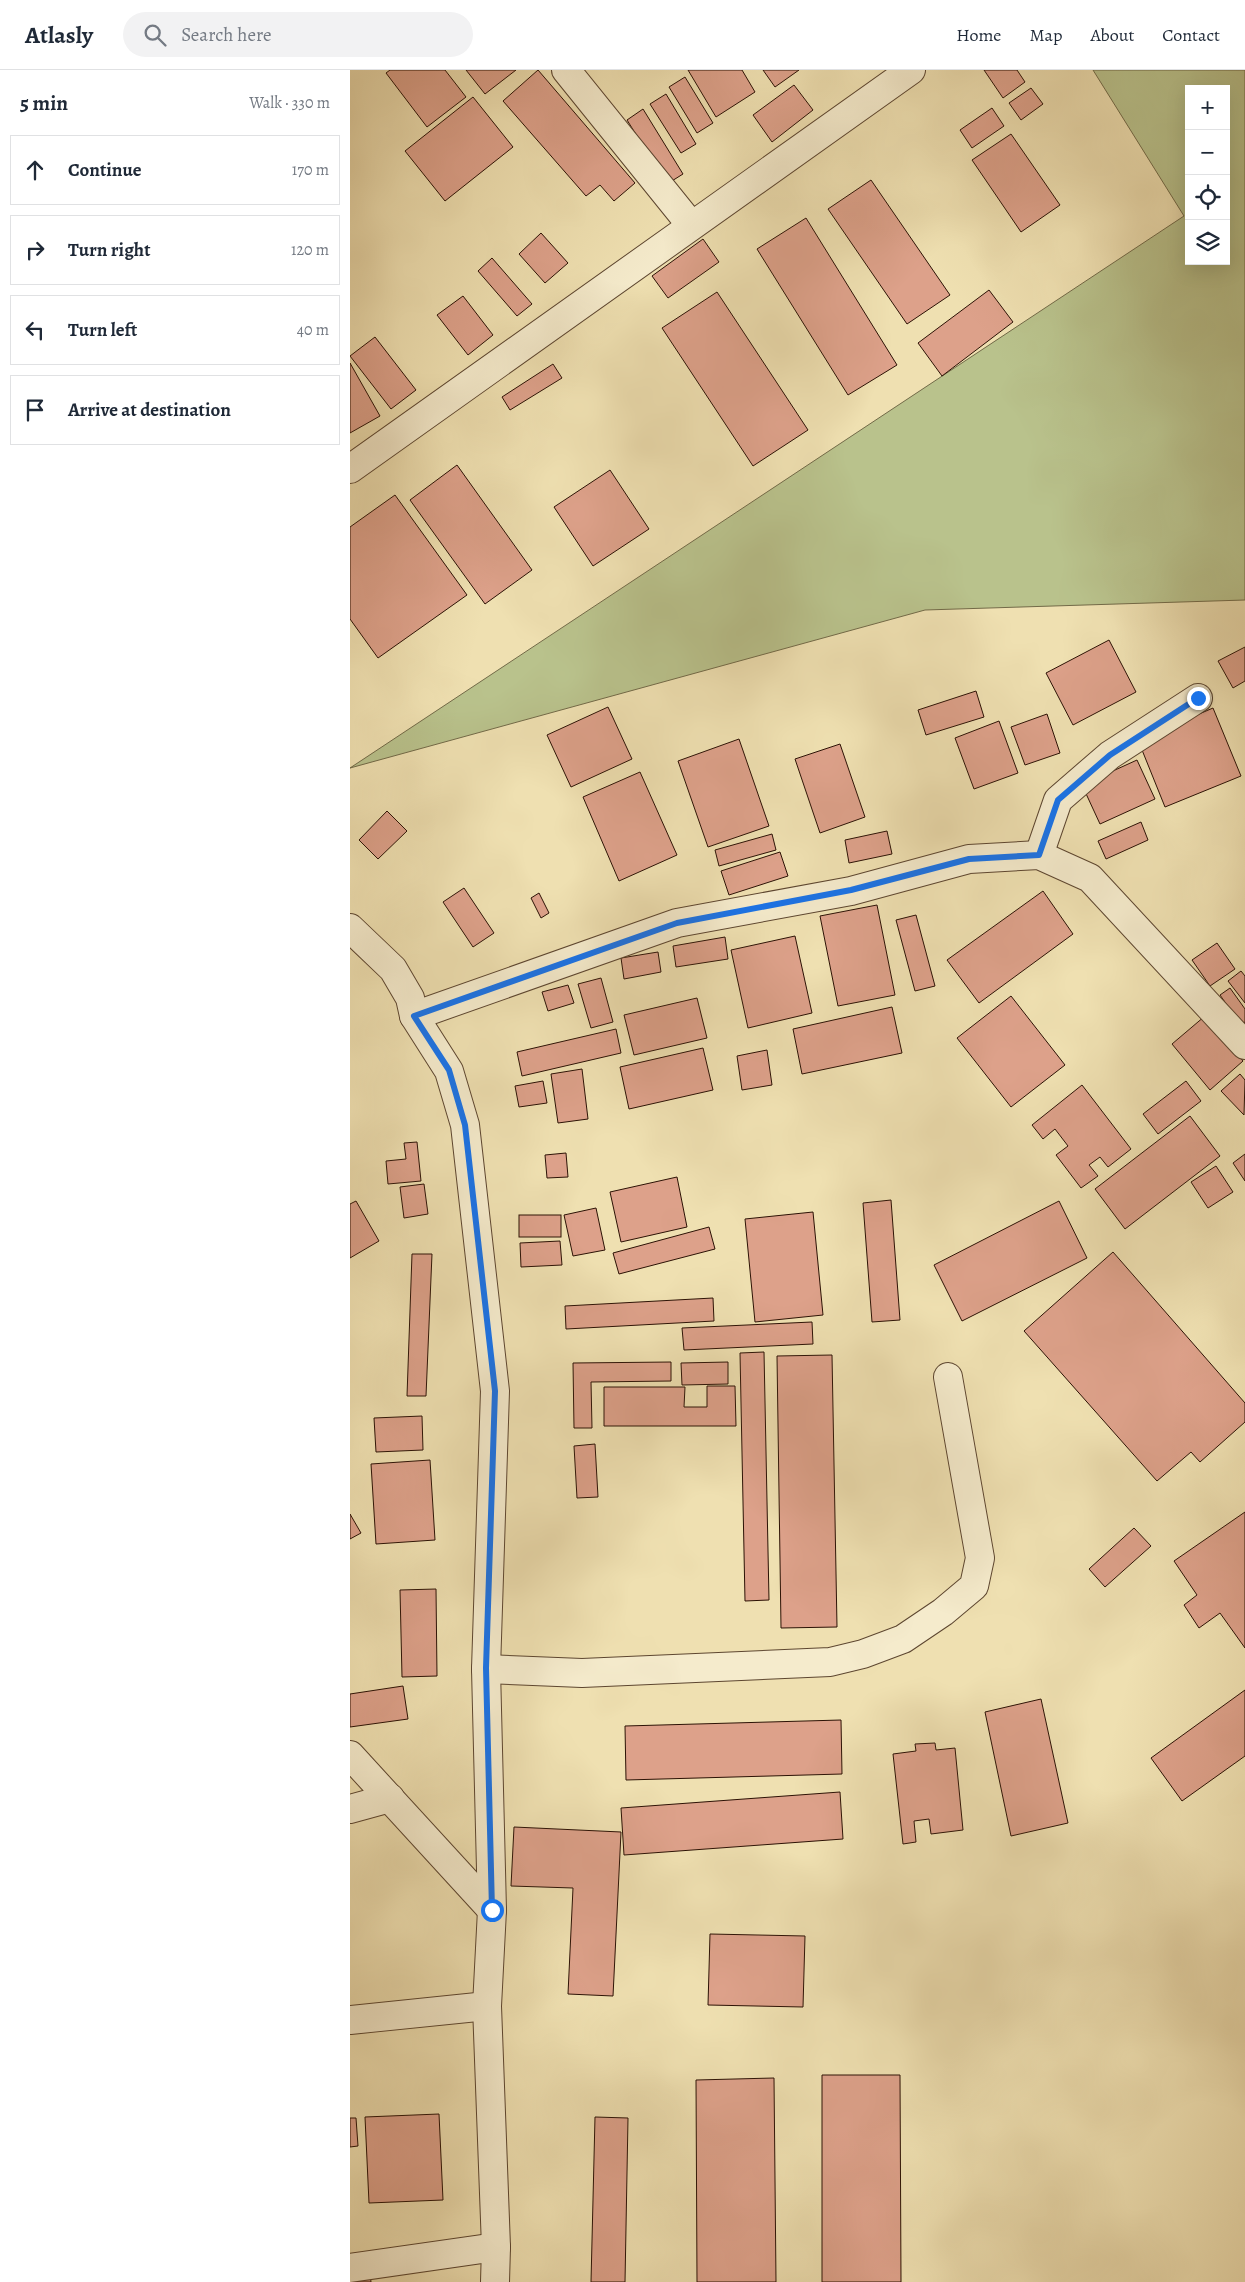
<!DOCTYPE html>
<meta charset="utf-8">
<style>
:root{--surface:#fff;--page:#f2f2f3;--text:#1f2937;--muted:#747a83;--line:#e0e1e3}
body{margin:0;font-family:Alegreya,serif;background:var(--page);color:var(--text)}
.controls{position:absolute;right:15px;top:15px;display:grid;overflow:hidden;border-radius:0px;box-shadow:0 5px 20px #0002}
.controls button{width:45px;height:45px;display:grid;place-items:center;padding:0;border:0;border-bottom:1px solid var(--line);background:var(--surface);color:var(--text);font:25px sans-serif}
.stop{position:absolute;width:15px;height:15px;margin:-11px;border:4px solid #1a73e8;border-radius:50%;background:#fff}
.stop.end{background:#1a73e8;border-color:#fff;box-shadow:0 1px 5px #0008}
.list{margin:0;padding:0;list-style:none}
h2{display:flex;justify-content:space-between;align-items:center;height:65px;margin:0;padding:0 20px;font-size:21px}
h2 small{font-size:16px;font-weight:400;color:var(--muted)}
.list li{display:grid;grid-template-columns:32px 1fr auto;gap:15px;align-items:center;box-sizing:border-box;height:70px;margin:0 10px 10px;padding:0 10px;border:1px solid var(--line);border-radius:0px}
.list b{display:block;font-size:19px;white-space:nowrap}
.list em{font-size:16px;font-style:normal;color:var(--muted)}
.icon{flex:none;width:28px;height:28px;fill:none;stroke:currentColor;stroke-width:2;stroke-linecap:round;stroke-linejoin:round}
.map{position:relative;flex:none;width:895px;height:2212px;overflow:hidden}
header{display:flex;align-items:center;gap:30px;box-sizing:border-box;height:70px;padding:0 25px;background:var(--surface);border-bottom:1px solid var(--line)}
header strong{font-size:24px}
nav{display:flex;gap:28px;margin-inline-start:auto;font-size:18px}
.search{width:350px;height:45px;background:var(--page);display:flex;align-items:center;gap:12px;box-sizing:border-box;padding:0 18px;border-radius:28px;color:var(--muted);font-size:19px}
main{display:flex}
aside{flex:1;background:var(--surface)}
.map>svg:first-child{display:block}
</style>
<header>
<strong>Atlasly</strong>
<div class="search"><svg class="icon" aria-label="search" viewBox="0 0 24 24"><circle cx="10" cy="10" r="6"/><path d="M15 15l6 6"/></svg>Search here</div>
<nav><a>Home</a><a>Map</a><a>About</a><a>Contact</a></nav>
</header>
<main>
<aside>
<h2>5 min<small>Walk · 330 m</small></h2>
<ul class="list">
<li><svg class="icon" aria-label="ahead" viewBox="0 0 24 24"><path d="M12 20V5M6 11l6-6 6 6"/></svg><div><b>Continue</b></div><em>170 m</em></li>
<li><svg class="icon" aria-label="right" viewBox="0 0 24 24"><path d="M7 20v-9h11M14 6l5 5-5 5"/></svg><div><b>Turn right</b></div><em>120 m</em></li>
<li><svg class="icon" aria-label="left" viewBox="0 0 24 24"><path d="M17 20v-9H6M10 6l-5 5 5 5"/></svg><div><b>Turn left</b></div><em>40 m</em></li>
<li><svg class="icon" aria-label="arrive" viewBox="0 0 24 24"><path d="M6 21V4h12l-3 4 3 4H6"/></svg><div><b>Arrive at destination</b></div></li>
</ul>
</aside>
<div class="map">
<svg width="895" height="2212" viewBox="0 0 895 2212">
<rect width="100%" height="100%" fill="#efe0b1"/>
<filter id="stains"><feTurbulence type="fractalNoise" baseFrequency=".004" numOctaves="4"/><feColorMatrix values="0 0 0 0 .2 0 0 0 0 .09 0 0 0 0 .02 0 0 0 .5 -.17"/></filter>
<radialGradient id="worn" r=".72"><stop offset=".6" stop-color="#630" stop-opacity="0"/><stop offset="1" stop-color="#630" stop-opacity=".3"/></radialGradient>
<path fill="#b9c28c" stroke="#726a48" fill-rule="evenodd" d="M743,0H895V530L575,540L0,698L834,146ZM839,19H876V191H839Z"/>
<g fill="#dda18a" stroke="#2c1205">
<path d="M40,0H95L116,27L77,57L36,3Z"/>
<path d="M116,0H166L135,24Z"/>
<path d="M188,0L285,113L264,131L250,115L236,126L153,31Z"/>
<path d="M338,0H392L405,22L366,47Z"/>
<path d="M413,0H449L425,17Z"/>
<path d="M634,0H667L675,12L653,28Z"/>
<path d="M335,7L363,53L347,63L319,17Z"/>
<path d="M444,15L463,40L422,72L403,45Z"/>
<path d="M681,18L693,34L671,50L659,33Z"/>
<path d="M316,24L346,74L331,83L300,34Z"/>
<path d="M123,27L163,77L95,131L55,81Z"/>
<path d="M642,38L654,56L622,78L610,60Z"/>
<path d="M293,39L333,104L317,114L277,50Z"/>
<path d="M661,64L710,135L671,162L622,90Z"/>
<path d="M521,110L600,225L557,254L478,139Z"/>
<path d="M456,148L547,295L498,325L407,179Z"/>
<path d="M191,163L218,193L195,213L169,184Z"/>
<path d="M353,169L369,192L318,228L302,206Z"/>
<path d="M142,188L182,234L167,246L128,201Z"/>
<path d="M639,220L663,252L592,306L568,273Z"/>
<path d="M367,222L458,360L403,396L312,258Z"/>
<path d="M113,226L143,265L118,285L87,245Z"/>
<path d="M25,267L66,320L41,339L0,286Z"/>
<path d="M0,293L30,346L0,363Z"/>
<path d="M203,294L212,308L160,340L152,327Z"/>
<path d="M107,395L182,500L135,534L60,430Z"/>
<path d="M260,400L299,459L243,496L204,437Z"/>
<path d="M45,425L117,525L28,588L0,549V457Z"/>
<path d="M759,570L786,622L723,655L696,603Z"/>
<path d="M895,577V611L883,618L868,591Z"/>
<path d="M626,621L634,647L576,665L568,640Z"/>
<path d="M258,637L282,689L221,717L197,665Z"/>
<path d="M863,638L891,706L815,737L788,670Z"/>
<path d="M697,644L710,683L675,695L661,657Z"/>
<path d="M649,651L668,703L624,719L605,668Z"/>
<path d="M389,669L419,756L358,777L328,691Z"/>
<path d="M490,674L515,747L470,763L445,689Z"/>
<path d="M787,690L805,729L750,754L732,715Z"/>
<path d="M290,702L327,785L269,811L233,727Z"/>
<path d="M37,741L57,761L28,789L9,770Z"/>
<path d="M791,752L798,770L756,789L748,771Z"/>
<path d="M537,761L542,784L499,793L495,770Z"/>
<path d="M422,764L426,780L369,796L365,780Z"/>
<path d="M430,782L438,806L379,825L371,801Z"/>
<path d="M114,818L144,863L123,877L93,832Z"/>
<path d="M693,821L723,864L629,933L597,890Z"/>
<path d="M189,823L199,843L191,848L181,828Z"/>
<path d="M527,835L545,925L488,936L470,846Z"/>
<path d="M566,845L585,916L565,921L546,850Z"/>
<path d="M445,866L462,943L398,958L381,880Z"/>
<path d="M375,867L378,889L326,897L323,876Z"/>
<path d="M867,873L885,899L860,916L842,890Z"/>
<path d="M308,882L311,902L274,909L271,888Z"/>
<path d="M891,901L895,906V933L878,911Z"/>
<path d="M251,908L263,952L241,958L228,914Z"/>
<path d="M218,915L224,933L198,941L192,922Z"/>
<path d="M880,918L895,939V952L891,955L870,925Z"/>
<path d="M661,926L715,995L661,1037L607,968Z"/>
<path d="M347,928L357,968L284,985L274,945Z"/>
<path d="M542,937L552,983L452,1004L443,959Z"/>
<path d="M855,946L893,991L860,1020L822,974Z"/>
<path d="M266,959L271,983L172,1006L167,982Z"/>
<path d="M353,978L363,1020L279,1039L270,997Z"/>
<path d="M417,980L422,1015L392,1020L387,986Z"/>
<path d="M232,999L238,1049L208,1053L201,1004Z"/>
<path d="M890,1004L895,1010L894,1045L871,1021Z"/>
<path d="M193,1011L197,1033L169,1037L165,1016Z"/>
<path d="M836,1011L851,1031L808,1064L793,1044Z"/>
<path d="M732,1015L781,1079L758,1097L750,1087L739,1095L748,1106L731,1118L706,1085L718,1076L705,1059L693,1069L682,1055Z"/>
<path d="M840,1046L870,1086L775,1159L745,1119Z"/>
<path d="M67,1072L71,1111L38,1114L36,1091L56,1089L54,1073Z"/>
<path d="M216,1083L218,1107L197,1108L195,1085Z"/>
<path d="M895,1084V1111L883,1093Z"/>
<path d="M866,1096L883,1122L858,1138L841,1112Z"/>
<path d="M327,1107L337,1157L271,1172L260,1122Z"/>
<path d="M74,1114L78,1144L54,1148L50,1117Z"/>
<path d="M541,1130L550,1250L522,1252L513,1133Z"/>
<path d="M6,1131L29,1171L0,1188V1134Z"/>
<path d="M709,1131L737,1188L612,1251L584,1195Z"/>
<path d="M246,1138L255,1180L223,1186L214,1145Z"/>
<path d="M463,1142L473,1245L405,1252L395,1149Z"/>
<rect x="169" y="1145" width="42" height="22"/>
<path d="M359,1157L365,1179L269,1204L263,1183Z"/>
<path d="M210,1171L212,1195L171,1197L170,1173Z"/>
<path d="M763,1182L895,1333V1352L850,1392L841,1382L807,1411L674,1261Z"/>
<path d="M62,1184H82L76,1326H57Z"/>
<path d="M363,1228L364,1251L216,1259L215,1236Z"/>
<path d="M462,1252L463,1274L334,1280L332,1258Z"/>
<path d="M414,1282L419,1530L395,1531L390,1283Z"/>
<path d="M482,1285L487,1557L431,1558L427,1286Z"/>
<path d="M321,1292V1311L241,1312L242,1358H224L223,1293Z"/>
<path d="M378,1292V1314L332,1315L331,1293Z"/>
<path d="M357,1316H385L386,1356H254V1317H335L334,1337H357Z"/>
<path d="M72,1346L73,1380L26,1382L24,1348Z"/>
<path d="M245,1374L248,1427L227,1428L224,1376Z"/>
<path d="M80,1390L85,1470L26,1474L21,1394Z"/>
<path d="M895,1442V1578L870,1543L849,1558L834,1535L847,1525L824,1491Z"/>
<path d="M0,1444L11,1463L0,1469Z"/>
<path d="M784,1458L801,1476L755,1517L739,1499Z"/>
<path d="M86,1519L87,1606L52,1607L50,1520Z"/>
<path d="M53,1616L58,1649L0,1657V1624Z"/>
<path d="M895,1620V1686L832,1731L801,1688Z"/>
<path d="M691,1629L718,1753L661,1766L635,1642Z"/>
<path d="M491,1650L492,1704L276,1710L275,1656Z"/>
<path d="M585,1673L586,1680L605,1678L613,1760L581,1764L579,1749L564,1751L566,1772L553,1774L543,1684L566,1681L565,1674Z"/>
<path d="M490,1722L493,1769L274,1785L271,1738Z"/>
<path d="M164,1757L271,1762L263,1926L218,1924L223,1818L161,1816Z"/>
<path d="M360,1864L455,1866L453,1937L358,1935Z"/>
<path d="M472,2005H550L551,2212H472Z"/>
<path d="M424,2008L426,2212H347L346,2010Z"/>
<path d="M89,2044L93,2130L19,2133L15,2047Z"/>
<path d="M245,2047L278,2048L275,2212H241Z"/>
<path d="M0,2048H6L8,2076L0,2077Z"/>
<path d="M20,2204L21,2212H0V2207Z"/>
</g>
<g fill="none" stroke-linecap="round" stroke-linejoin="round">
<g stroke="#5d4630" stroke-width="30">
<g id="minor">
<path d="M216,0L341,155"/>
<path d="M0,399L561,0"/>
<path d="M689,785L708,730L760,685L848,628"/>
<path d="M0,858L43,899L60,928L64,946L99,1001L115,1055L145,1321L136,1599L142,1840L137,1936L146,2177L145,2212"/>
<path d="M64,946L327,853L501,821L619,789L689,785L740,808L895,975"/>
<path d="M136,1599L232,1603L480,1592L513,1584L553,1569L593,1542L624,1516L630,1488L598,1307"/>
<path d="M0,1685L142,1840"/>
<path d="M0,1739L40,1728"/>
<path d="M0,1950L137,1936"/>
<path d="M0,2198L146,2177"/>
</g>
</g>
<use href="#minor" stroke="#f5ebcc" stroke-width="28"/>
</g>
<g fill="none" stroke-linecap="round" stroke-linejoin="round">
<path stroke="#1a73e8" stroke-width="6" d="M142,1840L136,1598L145,1321L115,1055L99,1000L64,946L327,853L501,820L619,789L689,785L708,730L760,685L848,628"/>
</g>
<rect width="100%" height="100%" filter="url(#stains)"/>
<rect width="100%" height="100%" fill="url(#worn)"/>
</svg>
<div class="controls">
<button>+</button>
<button>−</button>
<button><svg class="icon" aria-label="locate" viewBox="0 0 24 24"><circle cx="12" cy="12" r="6"/><path d="M12 2v4M12 18v4M2 12h4M18 12h4"/></svg></button>
<button><svg class="icon" aria-label="layers" viewBox="0 0 24 24"><path d="M12 4l9 5-9 5-9-5zM3 14l9 5 9-5"/></svg></button>
</div>
<div class="stop" style="left:142px;top:1840px"></div>
<div class="stop end" style="left:848px;top:628px"></div>
</div>
</main>
